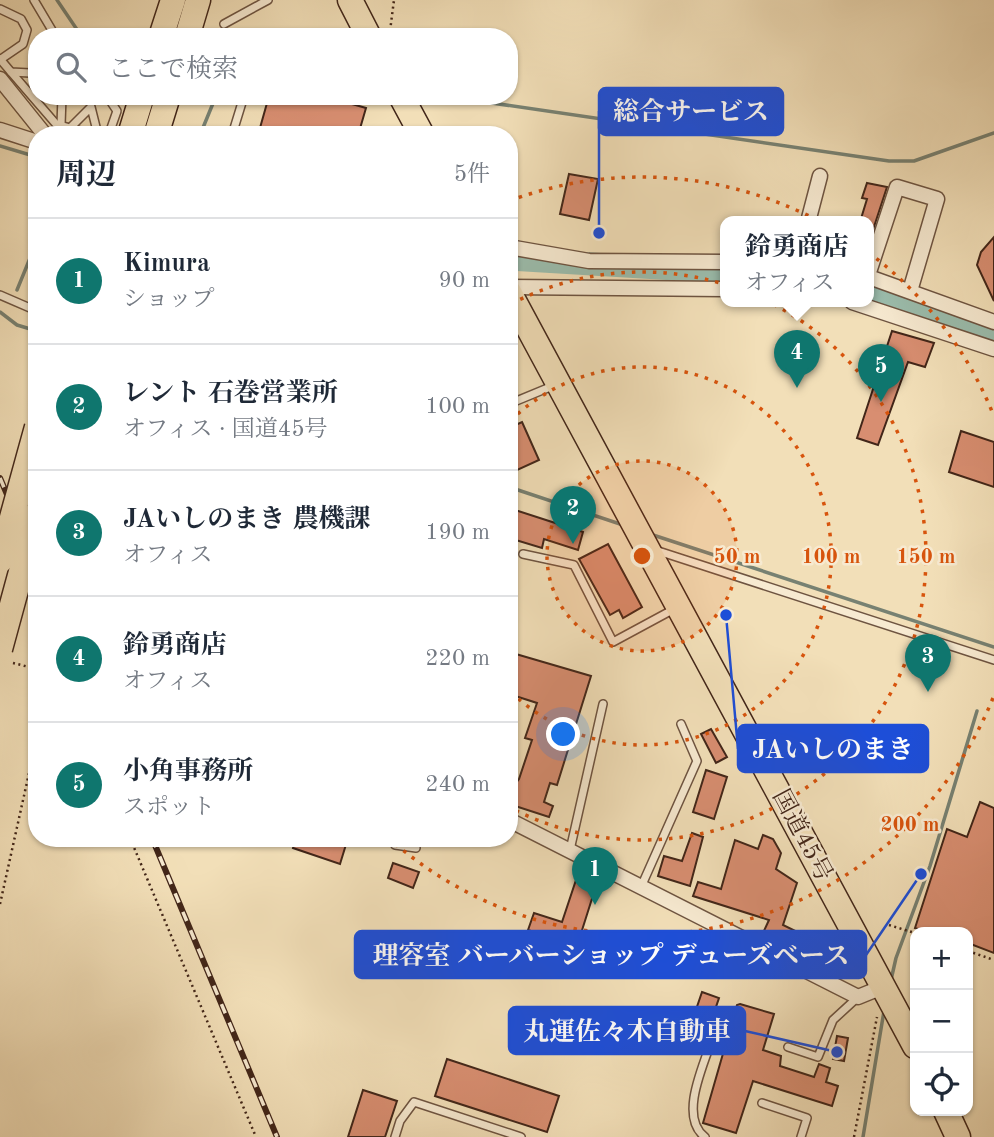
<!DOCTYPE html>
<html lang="ja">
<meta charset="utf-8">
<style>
:root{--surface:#fff;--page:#f2f2f3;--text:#1f2937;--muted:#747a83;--line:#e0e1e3;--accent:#0f766e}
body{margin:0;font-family:"Old Standard TT","Noto Serif JP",serif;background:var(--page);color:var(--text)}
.controls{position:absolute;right:21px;bottom:21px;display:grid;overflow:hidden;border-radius:14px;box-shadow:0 2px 5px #0004}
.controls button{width:63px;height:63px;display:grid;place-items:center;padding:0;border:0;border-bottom:2px solid var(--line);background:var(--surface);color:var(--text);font:35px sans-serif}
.you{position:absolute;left:564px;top:735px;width:24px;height:24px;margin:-18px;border:5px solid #fff;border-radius:50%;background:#1a73e8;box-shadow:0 0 0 10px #1a73e833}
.badge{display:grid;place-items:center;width:46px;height:46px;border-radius:50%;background:var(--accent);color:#fff;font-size:23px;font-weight:700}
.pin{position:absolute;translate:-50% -58px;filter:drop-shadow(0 2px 4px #0008)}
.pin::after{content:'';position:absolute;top:37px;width:24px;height:21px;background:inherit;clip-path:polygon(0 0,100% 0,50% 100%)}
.popup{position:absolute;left:720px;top:216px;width:154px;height:91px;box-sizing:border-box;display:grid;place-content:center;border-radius:14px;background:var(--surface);filter:drop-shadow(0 2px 5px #0005);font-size:23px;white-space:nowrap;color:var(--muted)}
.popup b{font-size:26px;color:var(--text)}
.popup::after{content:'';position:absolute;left:50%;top:100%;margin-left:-14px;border:14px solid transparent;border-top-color:var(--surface)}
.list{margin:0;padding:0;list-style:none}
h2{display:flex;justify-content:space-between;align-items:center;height:91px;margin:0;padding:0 28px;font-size:30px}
h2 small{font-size:23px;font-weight:400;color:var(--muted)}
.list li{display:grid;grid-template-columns:46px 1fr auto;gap:21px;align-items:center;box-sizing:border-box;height:126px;padding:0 28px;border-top:2px solid var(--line)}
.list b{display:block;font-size:26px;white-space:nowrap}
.list p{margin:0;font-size:23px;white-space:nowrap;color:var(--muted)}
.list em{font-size:23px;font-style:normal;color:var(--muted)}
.icon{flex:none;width:38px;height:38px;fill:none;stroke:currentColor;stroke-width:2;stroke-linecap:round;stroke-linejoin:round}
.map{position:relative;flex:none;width:994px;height:1137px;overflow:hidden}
.search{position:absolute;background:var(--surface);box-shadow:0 2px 5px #0004;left:28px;top:28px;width:490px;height:77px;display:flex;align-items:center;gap:18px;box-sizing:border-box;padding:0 24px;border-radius:28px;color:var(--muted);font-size:26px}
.panel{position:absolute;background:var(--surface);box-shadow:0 2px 5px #0004;left:28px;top:126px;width:490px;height:721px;border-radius:28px}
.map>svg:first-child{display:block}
</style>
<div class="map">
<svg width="994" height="1137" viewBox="0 0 994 1137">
<rect width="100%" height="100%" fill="#f2dfb8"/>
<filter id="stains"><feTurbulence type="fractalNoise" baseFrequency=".00286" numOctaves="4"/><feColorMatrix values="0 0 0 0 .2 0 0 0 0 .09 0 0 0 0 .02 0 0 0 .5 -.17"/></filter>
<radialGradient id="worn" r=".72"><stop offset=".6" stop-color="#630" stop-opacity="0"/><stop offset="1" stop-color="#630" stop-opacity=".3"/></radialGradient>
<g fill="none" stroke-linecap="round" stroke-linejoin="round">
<g stroke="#778172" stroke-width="3.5">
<path d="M57,0L82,37"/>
<path d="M123,96L128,104"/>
<path d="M444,96L889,161H914L994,133"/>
<path d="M200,135L216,96"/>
<path d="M0,146L37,157"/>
<path d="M17,290L37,241"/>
<path d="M0,312L17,325L37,331"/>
<path d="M509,487L623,525"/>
<path d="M650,534L994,647"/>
<path d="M891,980L896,958L930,866L977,711"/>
<path d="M863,1137L884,1011"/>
</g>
<g stroke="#9bbdad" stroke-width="23">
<path d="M509,259L725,272"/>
<path d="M869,292L994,337"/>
</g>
</g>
<g fill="#d88e71" stroke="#422619" stroke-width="2">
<path d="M269,96H324L366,108L359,132L352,130L351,135H258Z"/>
<path d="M569,174L598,179L589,220L560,214Z"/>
<path d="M867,183L887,187L869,242V222H860L867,199L862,198Z"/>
<path d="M994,237V301L977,265L981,252Z"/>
<path d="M892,331L934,343L925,367L908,362L878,445L857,438Z"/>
<path d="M522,422L539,460L515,471L509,458V428Z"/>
<path d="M961,431L994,442V487L949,472Z"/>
<path d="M509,508L583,532L578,550L544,539L542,548L509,538Z"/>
<path d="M608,544L642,607L623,618L619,610L610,615L579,559Z"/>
<path d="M509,652L591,676L557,785L550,783L544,802L553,806L549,817L509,804V792L519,779L532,740L525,738L537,703L509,694Z"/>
<path d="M711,729L727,757L716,763L701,734Z"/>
<path d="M706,770L727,777L714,819L693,812Z"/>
<path d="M980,802L994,808V953L968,943V932H927L915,928L947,829L967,837Z"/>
<path d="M692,833L703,837L690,886L658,876L664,856L682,861Z"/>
<path d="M763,835L773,839L781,853L776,869L797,883L783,925L830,948L821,964L762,935L769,920L693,896L698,882L721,889L735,840L758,849Z"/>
<path d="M296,838H348L340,864L293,848Z"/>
<path d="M393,863L419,872L413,888L388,878Z"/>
<path d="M576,880L596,886L577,946L528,930L534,913L562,922Z"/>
<path d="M702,992L719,998L703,1045L686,1039Z"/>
<path d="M740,1004L774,1014L763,1050L781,1056L780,1066L814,1077L819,1064L830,1068L826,1082L838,1086L832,1106L753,1081L736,1133L703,1123L737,1005Z"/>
<path d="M837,1036L848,1038L844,1061L833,1059Z"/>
<path d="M447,1059L559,1096L547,1132L435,1096Z"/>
<path d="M363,1090L397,1101L385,1137H348Z"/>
</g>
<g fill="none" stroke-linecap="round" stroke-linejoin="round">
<g stroke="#6e5441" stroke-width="10">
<g id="lane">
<path d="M34,0L56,37"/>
<path d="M0,9L21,19L27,30L23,44L1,59"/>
<path d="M224,24L268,0"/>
<path d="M0,59L11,72L30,73L37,68"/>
<path d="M11,72L56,124L95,135"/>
<path d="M61,125L62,96"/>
<path d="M70,128L91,107L98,135"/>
<path d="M105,135L110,131L117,111L107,96"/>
<path d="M232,135L244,96"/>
<path d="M0,295L37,311"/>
<path d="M509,404L555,385"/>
<path d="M655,550L994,660"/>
<path d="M523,554L574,565L613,642L676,608"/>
<path d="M397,838L395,845L416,848"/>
<path d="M570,850L603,704"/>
<path d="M641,887L697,761L681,724"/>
<path d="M788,1047L818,1057L833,1020L858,997"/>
<path d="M762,1103L807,1118L801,1137"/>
<path d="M395,1137L400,1121L414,1102L521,1137"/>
<path d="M705,1137C677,1116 706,1060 715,1031"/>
</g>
</g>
<g stroke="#6e5441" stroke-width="17">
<g id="street">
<path d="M0,79L45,135"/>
<path d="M0,130L37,142"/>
<path d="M808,222L820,176"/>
<path d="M509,247L589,261L725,262"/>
<path d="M869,272L897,187L937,199L910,291"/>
<path d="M869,277L994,322"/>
<path d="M509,287L725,289"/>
<path d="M852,302L994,349"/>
<path d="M509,820L858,997L885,986"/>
</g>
</g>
<g stroke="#422619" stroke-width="27">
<g id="highway">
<path d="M350,0L369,37"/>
<path d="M161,37L173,0"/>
<path d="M187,37L198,0"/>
<path d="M401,96L422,135"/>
<path d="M130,135L142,96"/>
<path d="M156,135L168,96"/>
<path d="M509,292L915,1046"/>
<path d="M946,1111L958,1137"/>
</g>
</g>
<g stroke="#422619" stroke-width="2.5" stroke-dasharray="2 3.5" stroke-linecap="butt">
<path d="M386,34L390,31L394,0"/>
<path d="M13,663L37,669"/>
<path d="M130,838L256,1137"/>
<path d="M0,904L37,737"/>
<path d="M889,925L915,933"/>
<path d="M968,951L994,960"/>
<path d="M854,1137L877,1017"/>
</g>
<use href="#lane" stroke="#f7ead1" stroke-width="7"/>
<use href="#street" stroke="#f7ead1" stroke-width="14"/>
<use href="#highway" stroke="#f2dfb8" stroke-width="24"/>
<g stroke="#422619" stroke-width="6">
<g id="rail">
<path d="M0,478L37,565"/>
<path d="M152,838L277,1137"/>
</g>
</g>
<use href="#rail" stroke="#f7ead1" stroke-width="3.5" stroke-dasharray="10" stroke-linecap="butt"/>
<g stroke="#422619" stroke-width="27" stroke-linecap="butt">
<g id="highway-bridge">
<path d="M0,561L37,427"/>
<path d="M0,649L37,513"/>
</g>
</g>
<use href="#highway-bridge" stroke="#f2dfb8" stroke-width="24"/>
</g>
<circle cx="642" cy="556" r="95" fill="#d7540d" fill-opacity=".12"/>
<g fill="none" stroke="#d7540d" stroke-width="3.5" stroke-dasharray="3.5 7">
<circle cx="642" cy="556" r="95"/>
<path d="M510 421A189 189 0 1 1 510 691"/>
<path d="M511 304A284 284 0 1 1 511 808"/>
<path d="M993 698A379 379 0 0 1 391 840M509 201A379 379 0 0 1 993 414"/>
</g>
<g text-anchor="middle" stroke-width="5" stroke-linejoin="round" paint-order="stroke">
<g font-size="24" fill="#422619" stroke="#f7ead1">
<text transform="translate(803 835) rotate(62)" y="8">国道45号</text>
</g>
</g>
<circle cx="642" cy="556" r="10" fill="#d7540d" stroke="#f7ead1" stroke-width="3.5"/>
<g font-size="21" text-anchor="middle" font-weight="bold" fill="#d7540d" stroke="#f7ead1" stroke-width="5" stroke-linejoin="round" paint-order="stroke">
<text x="737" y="563">50 m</text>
<text x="831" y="563">100 m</text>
<text x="926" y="563">150 m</text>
<text x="910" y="831">200 m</text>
</g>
<path fill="none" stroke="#1d4ed8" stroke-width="2.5" d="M599 233L599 111M726 615L738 749M921 874L866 955M837 1052L745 1031"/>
<g fill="#1d4ed8" stroke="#f7ead1" stroke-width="2.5">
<circle cx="599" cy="233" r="7"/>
<circle cx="726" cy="615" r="7"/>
<circle cx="921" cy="874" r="7"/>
<circle cx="837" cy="1052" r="7"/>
</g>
<g fill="#1d4ed8" stroke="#1d4ed8" stroke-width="2.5">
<rect x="599" y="88" width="184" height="47" rx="7"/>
<rect x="738" y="725" width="190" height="47" rx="7"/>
<rect x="355" y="931" width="511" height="47" rx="7"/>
<rect x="509" y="1007" width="236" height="47" rx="7"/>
</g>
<g font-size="26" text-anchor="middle" font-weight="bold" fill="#fff">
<text x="691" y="120">総合サービス</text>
<text x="833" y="758">JAいしのまき</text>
<text x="611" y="964">理容室 バーバーショップ デューズベース</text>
<text x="627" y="1040">丸運佐々木自動車</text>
</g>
<rect width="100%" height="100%" filter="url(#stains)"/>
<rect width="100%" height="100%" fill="url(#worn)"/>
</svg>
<div class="controls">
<button>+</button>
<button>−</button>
<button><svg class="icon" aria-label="locate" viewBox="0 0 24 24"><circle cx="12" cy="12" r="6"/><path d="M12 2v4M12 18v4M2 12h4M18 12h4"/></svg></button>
</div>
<div class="you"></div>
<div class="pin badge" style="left:595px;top:905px">1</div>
<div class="pin badge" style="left:573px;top:544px">2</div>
<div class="pin badge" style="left:928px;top:692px">3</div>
<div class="pin badge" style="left:797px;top:388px">4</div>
<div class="popup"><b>鈴勇商店</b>オフィス</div>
<div class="pin badge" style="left:881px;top:402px">5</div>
<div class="search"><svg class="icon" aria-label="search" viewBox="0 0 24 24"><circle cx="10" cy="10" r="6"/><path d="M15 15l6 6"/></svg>ここで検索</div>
<section class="panel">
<h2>周辺<small>5件</small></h2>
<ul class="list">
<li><span class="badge">1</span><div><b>Kimura</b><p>ショップ</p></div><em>90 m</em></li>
<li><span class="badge">2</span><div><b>レント 石巻営業所</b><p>オフィス · 国道45号</p></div><em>100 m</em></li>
<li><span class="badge">3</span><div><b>JAいしのまき 農機課</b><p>オフィス</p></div><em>190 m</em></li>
<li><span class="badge">4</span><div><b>鈴勇商店</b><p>オフィス</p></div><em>220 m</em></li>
<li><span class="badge">5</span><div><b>小角事務所</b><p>スポット</p></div><em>240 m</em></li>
</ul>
</section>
</div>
